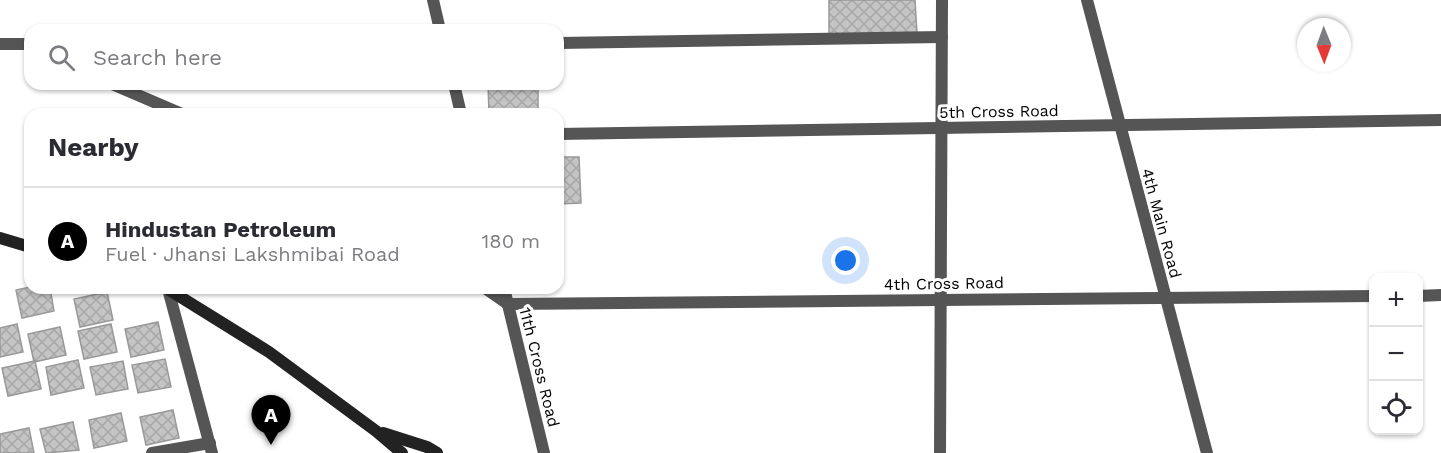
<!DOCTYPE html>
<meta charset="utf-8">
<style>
:root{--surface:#fff;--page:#f7f7f7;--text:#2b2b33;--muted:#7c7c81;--line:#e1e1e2;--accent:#000}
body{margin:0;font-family:"Work Sans",sans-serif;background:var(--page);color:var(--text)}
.controls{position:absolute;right:18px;bottom:18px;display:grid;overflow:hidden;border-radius:12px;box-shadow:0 2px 4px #0004}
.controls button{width:54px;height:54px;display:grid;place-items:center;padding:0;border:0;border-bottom:2px solid var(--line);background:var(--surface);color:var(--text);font:30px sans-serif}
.compass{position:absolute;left:1297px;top:18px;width:54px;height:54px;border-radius:50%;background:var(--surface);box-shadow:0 2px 4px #0004;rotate:179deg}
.you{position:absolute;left:846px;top:261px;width:21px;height:21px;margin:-15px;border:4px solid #fff;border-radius:50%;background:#1a73e8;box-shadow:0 0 0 9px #1a73e833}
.badge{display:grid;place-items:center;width:39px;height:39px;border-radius:50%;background:var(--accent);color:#fff;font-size:20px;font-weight:700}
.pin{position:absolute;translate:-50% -50px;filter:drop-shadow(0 2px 3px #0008)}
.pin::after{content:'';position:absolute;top:32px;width:21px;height:18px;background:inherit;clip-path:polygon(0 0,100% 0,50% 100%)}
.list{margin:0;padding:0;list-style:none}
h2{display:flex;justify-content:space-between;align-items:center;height:78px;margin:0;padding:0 24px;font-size:26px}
h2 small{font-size:20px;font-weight:400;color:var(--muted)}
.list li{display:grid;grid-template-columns:39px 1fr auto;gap:18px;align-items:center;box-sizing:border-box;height:108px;padding:0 24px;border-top:2px solid var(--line)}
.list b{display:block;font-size:22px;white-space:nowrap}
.list p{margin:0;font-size:20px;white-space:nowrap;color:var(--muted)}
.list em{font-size:20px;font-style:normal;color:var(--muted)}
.icon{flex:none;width:33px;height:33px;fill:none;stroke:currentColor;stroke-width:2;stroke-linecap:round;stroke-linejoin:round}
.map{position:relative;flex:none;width:1441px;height:453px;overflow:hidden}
.search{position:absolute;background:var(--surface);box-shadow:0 2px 4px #0004;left:24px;top:24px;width:540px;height:66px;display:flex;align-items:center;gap:15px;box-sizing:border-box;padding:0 21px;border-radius:18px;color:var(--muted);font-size:22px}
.panel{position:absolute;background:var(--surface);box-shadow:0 2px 4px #0004;left:24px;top:108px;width:540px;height:186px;border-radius:18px}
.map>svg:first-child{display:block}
</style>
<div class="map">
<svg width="1441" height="453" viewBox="0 0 1441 453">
<defs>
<pattern id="building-cross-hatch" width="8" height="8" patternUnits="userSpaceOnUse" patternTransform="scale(1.5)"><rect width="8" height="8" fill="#c4c4c4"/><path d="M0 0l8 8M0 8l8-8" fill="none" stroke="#a7a7a7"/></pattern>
</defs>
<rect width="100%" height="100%" fill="#fff"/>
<g fill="url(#building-cross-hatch)" stroke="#999" stroke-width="1.5">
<path d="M829,0H915L917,33L829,34Z"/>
<path d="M488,84H538V114H489Z"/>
<path d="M558,157H579L581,203L558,204Z"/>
<path d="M30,287L50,288L54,311L22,318L16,290Z"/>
<path d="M107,292L113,320L80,327L74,299Z"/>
<path d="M158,322L164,350L131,357L125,329Z"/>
<path d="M17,324L23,352L0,357V328Z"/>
<path d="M111,324L117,352L84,359L78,331Z"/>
<path d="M60,327L66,355L34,362L28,334Z"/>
<path d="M165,359L171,387L138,393L132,365Z"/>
<path d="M78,360L84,388L51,395L46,367Z"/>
<path d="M35,361L41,389L8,396L2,368Z"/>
<path d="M123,361L128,389L96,395L90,367Z"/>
<path d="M173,410L179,438L146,445L140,417Z"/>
<path d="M121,413L127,441L94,448L89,420Z"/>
<path d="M73,422L79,450L46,453L40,429Z"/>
<path d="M29,428L34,453H0V434Z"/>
</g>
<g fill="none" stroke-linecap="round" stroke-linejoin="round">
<g stroke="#555" stroke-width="12">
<path d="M433,0L440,30"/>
<path d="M1087,0L1207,453"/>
<path d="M558,43L942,37"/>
<path d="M0,44H30"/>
<path d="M112,84L182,114"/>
<path d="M454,84L461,114"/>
<path d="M558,134L1441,120"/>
<path d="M485,288L508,304L1374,296"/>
<path d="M504,288L544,453"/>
<path d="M168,289L212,453"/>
<path d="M1418,296L1441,295"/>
<path d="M152,453L210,443"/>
<path d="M940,453L942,0"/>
</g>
<g stroke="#222" stroke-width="12">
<path d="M0,238L30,247"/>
<path d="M166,288L269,352L376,431L402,453"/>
<path d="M383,433L427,447L437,453"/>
</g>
</g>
<g text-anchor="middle" stroke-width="6" stroke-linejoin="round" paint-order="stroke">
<g font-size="16" fill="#000" stroke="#fff">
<text transform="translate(999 111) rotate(-1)" y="6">5th Cross Road</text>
<text transform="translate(1162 223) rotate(75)" y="6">4th Main Road</text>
<text transform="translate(944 283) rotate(-1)" y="6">4th Cross Road</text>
<text transform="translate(540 367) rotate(76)" y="6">11th Cross Road</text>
</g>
</g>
</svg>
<div class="controls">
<button>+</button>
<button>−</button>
<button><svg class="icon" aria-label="locate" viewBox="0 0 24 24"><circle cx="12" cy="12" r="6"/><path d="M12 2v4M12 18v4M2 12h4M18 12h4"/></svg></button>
</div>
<svg class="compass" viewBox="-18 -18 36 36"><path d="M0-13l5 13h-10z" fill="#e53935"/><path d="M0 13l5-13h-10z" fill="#7c7c81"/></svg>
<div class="you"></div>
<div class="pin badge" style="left:271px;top:445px">A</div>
<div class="search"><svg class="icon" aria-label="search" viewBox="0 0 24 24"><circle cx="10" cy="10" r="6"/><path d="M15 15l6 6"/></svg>Search here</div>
<section class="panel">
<h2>Nearby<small></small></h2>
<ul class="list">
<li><span class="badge">A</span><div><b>Hindustan Petroleum</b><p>Fuel · Jhansi Lakshmibai Road</p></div><em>180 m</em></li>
</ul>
</section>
</div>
